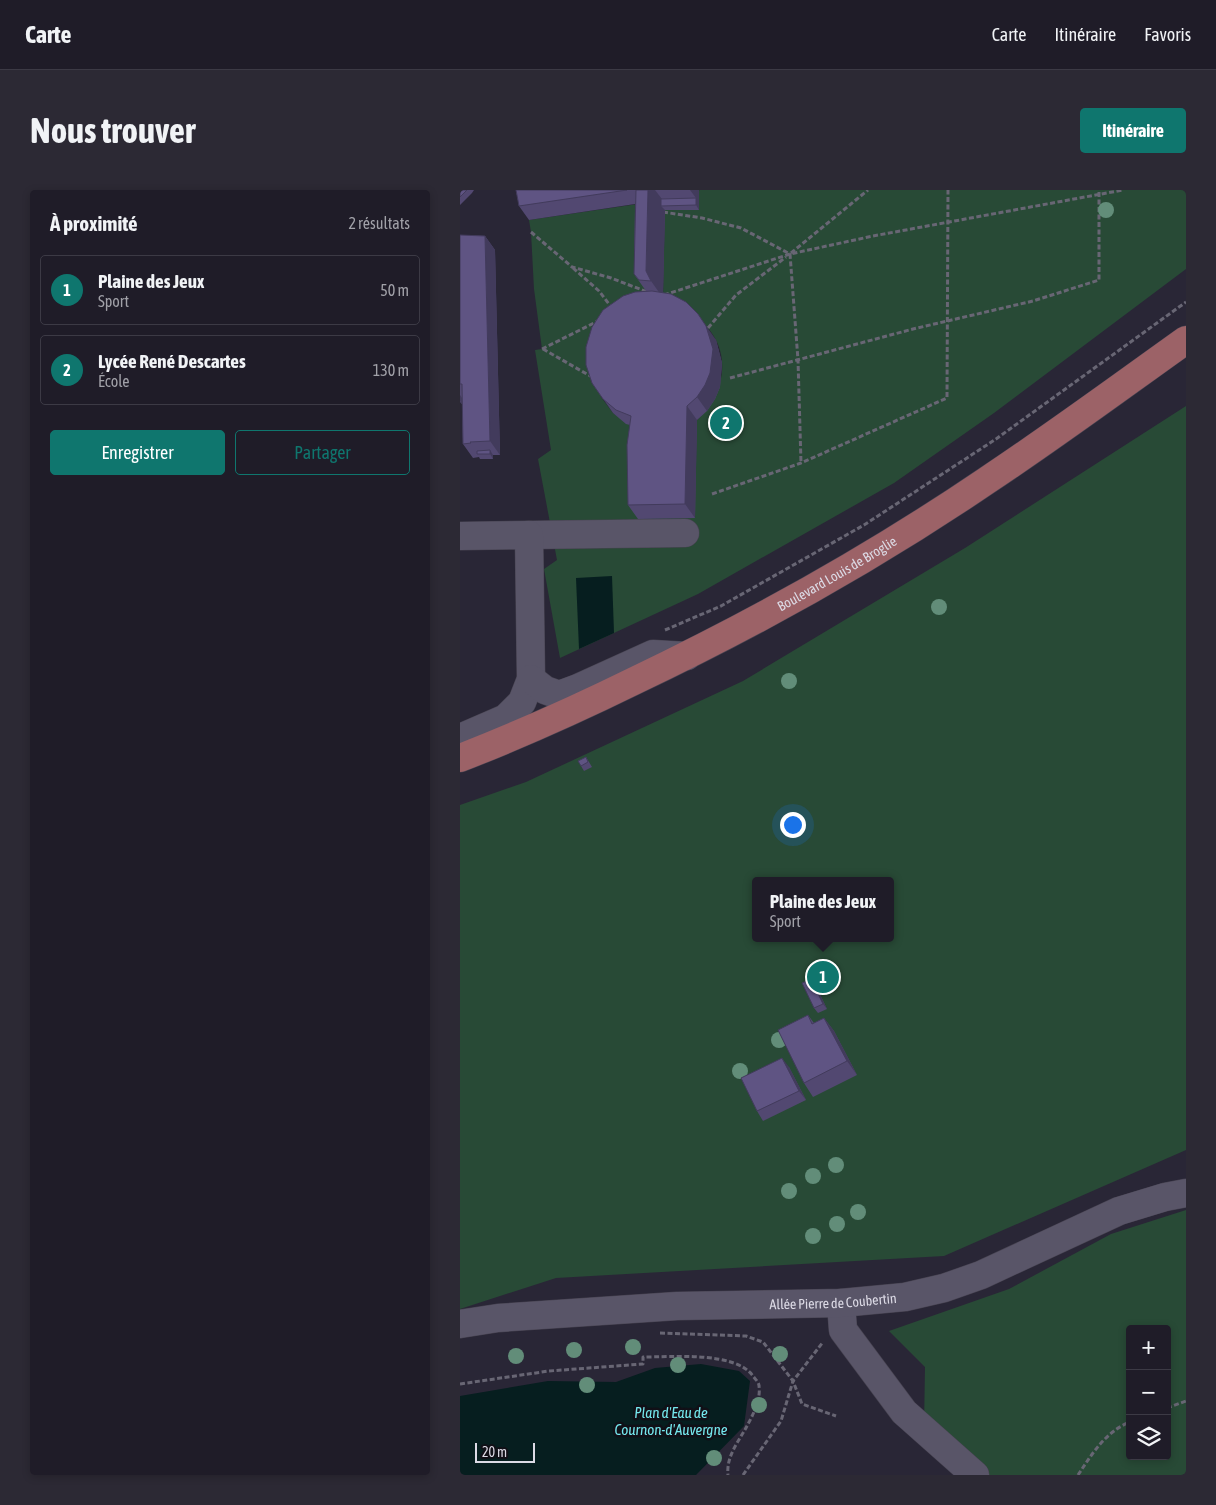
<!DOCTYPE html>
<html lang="fr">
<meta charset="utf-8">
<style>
:root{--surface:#1f1c28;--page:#2c2934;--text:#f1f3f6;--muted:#a1a1a8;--line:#3c3a45;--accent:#0f766e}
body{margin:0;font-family:"Asap Condensed",sans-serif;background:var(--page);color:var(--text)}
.controls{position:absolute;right:15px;bottom:15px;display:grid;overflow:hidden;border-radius:5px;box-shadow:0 2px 8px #0003}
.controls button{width:45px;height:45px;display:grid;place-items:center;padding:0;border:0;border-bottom:1px solid var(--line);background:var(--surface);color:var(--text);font:25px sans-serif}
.scale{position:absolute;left:15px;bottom:12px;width:60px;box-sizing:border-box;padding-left:5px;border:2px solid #dcdae5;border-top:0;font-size:14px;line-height:18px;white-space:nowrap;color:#dcdae5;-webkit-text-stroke:4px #111017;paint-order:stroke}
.you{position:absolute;left:332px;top:634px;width:18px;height:18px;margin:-12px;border:4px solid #fff;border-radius:50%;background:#1a73e8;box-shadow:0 0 0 8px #1a73e833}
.badge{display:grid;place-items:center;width:32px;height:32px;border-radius:50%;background:var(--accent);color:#fff;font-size:16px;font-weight:700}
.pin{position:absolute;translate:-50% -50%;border:2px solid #fff;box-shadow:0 1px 5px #0006}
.popup{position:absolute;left:292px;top:687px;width:142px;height:65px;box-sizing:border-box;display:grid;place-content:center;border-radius:5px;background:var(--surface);filter:drop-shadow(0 1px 4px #0005);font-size:16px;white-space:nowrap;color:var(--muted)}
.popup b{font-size:19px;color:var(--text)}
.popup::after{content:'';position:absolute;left:50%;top:100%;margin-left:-10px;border:10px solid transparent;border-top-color:var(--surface)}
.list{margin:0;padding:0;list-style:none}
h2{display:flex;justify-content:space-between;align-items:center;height:65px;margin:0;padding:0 20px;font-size:21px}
h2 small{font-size:16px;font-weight:400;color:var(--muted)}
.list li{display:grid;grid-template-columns:32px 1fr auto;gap:15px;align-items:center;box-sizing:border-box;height:70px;margin:0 10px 10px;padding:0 10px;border:1px solid var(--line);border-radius:5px}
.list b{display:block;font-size:19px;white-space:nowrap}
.list p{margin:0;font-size:16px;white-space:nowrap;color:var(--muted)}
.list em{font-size:16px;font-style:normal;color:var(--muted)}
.actions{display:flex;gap:10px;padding:15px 20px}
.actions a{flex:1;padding:11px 0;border:1px solid var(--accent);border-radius:5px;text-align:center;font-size:18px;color:var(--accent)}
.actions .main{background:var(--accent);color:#fff}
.icon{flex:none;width:28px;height:28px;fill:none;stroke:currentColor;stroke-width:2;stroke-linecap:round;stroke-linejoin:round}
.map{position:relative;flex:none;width:726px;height:1285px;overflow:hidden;border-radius:5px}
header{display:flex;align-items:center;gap:30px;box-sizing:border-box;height:70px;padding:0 25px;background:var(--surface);border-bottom:1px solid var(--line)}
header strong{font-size:24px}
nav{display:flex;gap:28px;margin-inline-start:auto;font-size:18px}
.intro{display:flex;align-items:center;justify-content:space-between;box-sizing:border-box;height:120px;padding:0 30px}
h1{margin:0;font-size:35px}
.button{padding:12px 22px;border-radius:5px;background:var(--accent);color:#fff;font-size:18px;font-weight:700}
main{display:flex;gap:30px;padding:0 30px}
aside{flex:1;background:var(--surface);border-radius:5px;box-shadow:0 2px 8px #0003}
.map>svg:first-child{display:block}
</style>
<header>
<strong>Carte</strong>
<nav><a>Carte</a><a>Itinéraire</a><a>Favoris</a></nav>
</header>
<div class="intro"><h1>Nous trouver</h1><a class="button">Itinéraire</a></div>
<main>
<aside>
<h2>À proximité<small>2 résultats</small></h2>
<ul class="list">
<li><span class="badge">1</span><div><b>Plaine des Jeux</b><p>Sport</p></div><em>50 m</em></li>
<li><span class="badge">2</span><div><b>Lycée René Descartes</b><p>École</p></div><em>130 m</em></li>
</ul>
<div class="actions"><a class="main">Enregistrer</a><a>Partager</a></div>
</aside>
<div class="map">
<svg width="726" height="1285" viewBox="0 0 726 1285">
<rect width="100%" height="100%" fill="#292636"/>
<g fill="#284a36" fill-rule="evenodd">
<path d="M240,0H726V79L534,223L434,293L238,404L100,468L84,379L97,370L78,269L91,260L75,160L82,159L74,99L71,42L69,30L178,14L191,108L141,207L153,223L173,237L235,315L237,230C263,206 273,166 247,137C235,124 218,115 203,105L205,13Z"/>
<path d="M726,216V960L484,1066L96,1088L0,1119V615L66,592L283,491L505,358ZM296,691H430V748H296Z"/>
<path d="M726,1020V1284L723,1285H517L464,1237L465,1177L429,1141L549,1099L651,1044ZM670,1139H707V1266H670Z"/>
</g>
<g fill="#061e1f">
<path d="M152,386L154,443L119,459L116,388Z"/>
<path d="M241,1174L279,1181L290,1191L284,1236L236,1285H0V1206L88,1191L156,1192L195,1178Z"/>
</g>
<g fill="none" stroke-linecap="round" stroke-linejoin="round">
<g stroke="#474351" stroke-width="29">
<g id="minor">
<path d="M69,345L225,343"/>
<path d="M0,346L69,345L71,489L62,512L46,528L0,548"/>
<path d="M71,489L85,500L99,505L118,498L193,464L227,466"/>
<path d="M381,1113L383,1140L444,1222L515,1285"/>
<path id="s1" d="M0,1134L38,1128L217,1116L381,1113L445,1107L484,1098L521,1085L659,1021L705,1007L726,1003"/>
</g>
</g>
<g stroke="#474351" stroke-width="29">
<g id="major">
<path id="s2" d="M0,568C59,545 117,519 174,491C296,433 414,367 526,291C594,246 660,197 726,150"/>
</g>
</g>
<g stroke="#686674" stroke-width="3" stroke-dasharray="5 2.5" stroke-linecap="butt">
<path d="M203,22L242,28L281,38L330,64L338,170L341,273"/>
<path d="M71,42L112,77L151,88L190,103"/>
<path d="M331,63L408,0"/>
<path d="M113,78L139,101L152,118"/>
<path d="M204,105L330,64L413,46L663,0"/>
<path d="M248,138L276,105L326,67"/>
<path d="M82,159L138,131"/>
<path d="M83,159L132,187"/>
<path d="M270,188L453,139L573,111L639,90V0"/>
<path d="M252,304L341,273L487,208L488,0"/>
<path d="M205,440L261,416L404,335L536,249L726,112"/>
<path d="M200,1143L286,1146L303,1152L333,1191L342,1214L376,1226"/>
<path d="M0,1194L89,1181L183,1174V1167C212,1167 275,1161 293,1186C295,1189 299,1192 299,1196C301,1209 293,1225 287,1236C279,1251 266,1266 268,1285"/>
<path d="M707,1218L726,1211"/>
<path d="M283,1285L321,1231L333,1191L363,1152"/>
<path d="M618,1285C632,1264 645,1242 670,1232"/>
</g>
<use href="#minor" stroke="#595568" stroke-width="28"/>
<use href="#major" stroke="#9c6267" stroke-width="28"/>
</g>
<g fill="#628d79">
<circle cx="646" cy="20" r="8"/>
<circle cx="479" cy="417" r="8"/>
<circle cx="329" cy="491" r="8"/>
<circle cx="319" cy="850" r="8"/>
<circle cx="280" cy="881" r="8"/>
<circle cx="376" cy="975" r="8"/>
<circle cx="353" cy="986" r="8"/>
<circle cx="329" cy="1001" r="8"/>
<circle cx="398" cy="1022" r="8"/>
<circle cx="377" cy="1034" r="8"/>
<circle cx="353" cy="1046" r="8"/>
<circle cx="173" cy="1157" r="8"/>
<circle cx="114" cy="1160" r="8"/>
<circle cx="320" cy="1164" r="8"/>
<circle cx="56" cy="1166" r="8"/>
<circle cx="218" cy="1175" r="8"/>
<circle cx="127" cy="1195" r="8"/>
<circle cx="299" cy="1215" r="8"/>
<circle cx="254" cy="1268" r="8"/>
</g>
<g fill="#524871">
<path d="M0,0H14L12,3L0,15V45L25,46L35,60L40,265H33V269H20L19,267L13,268L3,254L2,208V214L0,212Z"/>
<path d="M56,0H240H239V20H205L203,103L256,150L262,173L260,197L255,209L247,221L237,230L235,328L178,329L168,315L170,235L166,234L153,223L132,193L186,101L174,84L175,14L69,30L59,16Z"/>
<path d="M126,567L132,577L124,581L121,576Z"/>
<path d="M355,794L367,819L358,823L354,818Z"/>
<path d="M348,825L354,833L364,828L374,841L397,885L353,907L344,893Z"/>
<path d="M329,877L346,910L303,931L297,921Z"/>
</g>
<g fill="#423b5c">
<path d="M188,0H195L205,13L201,16L205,20L203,105L208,115L191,91L186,81Z"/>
<path d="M230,0H239V20L236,15V8Z"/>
<path d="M25,46L35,60L40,265L30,251Z"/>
<path d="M238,124L256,150L262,173L260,197L255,209L247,221L237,207Z"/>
<path d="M0,205L2,208V214L0,211Z"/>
<path d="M227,216L237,230L235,328L225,314Z"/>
<path d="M30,260L33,265V269L30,264Z"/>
<path d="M351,789L355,794L367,819L363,814Z"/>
<path d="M364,828L374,841L397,885L387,871Z"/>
<path d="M322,868L329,877L346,910L339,901Z"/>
</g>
<g fill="#5f5483" stroke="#423b5c">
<path d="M0,0H7L0,7Z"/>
<path d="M56,0H167L59,16Z"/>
<path d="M176,0H188L186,81L191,91L179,90L174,84Z"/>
<path d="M236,8V15L201,16V9Z"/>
<path d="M0,45L25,46L30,251L10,252L11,253L3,254L2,194H0Z"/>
<path d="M192,101L211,104L226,112L238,124L246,136L253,159L250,183L245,195L237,207L227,216L225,314L168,315L167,255L171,226L156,220L143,209L132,193L126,175V157L132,137L143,120L163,106L175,102Z"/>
<path d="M30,260V264H17V261Z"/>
<path d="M126,567L128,572L121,576L118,571Z"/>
<path d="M351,789L363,814L354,818L342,793Z"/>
<path d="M348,825L352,834L364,828L387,871L344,893L318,840Z"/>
<path d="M322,868L339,901L297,921L281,888Z"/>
</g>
<g text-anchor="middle" stroke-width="5" stroke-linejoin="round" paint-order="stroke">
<g font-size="14" fill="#dcdae5" stroke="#111017">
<text dy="5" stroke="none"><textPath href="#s2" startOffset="420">Boulevard Louis de Broglie</textPath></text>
<text dy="5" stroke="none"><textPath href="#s1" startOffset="374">Allée Pierre de Coubertin</textPath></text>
</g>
<g font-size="15" font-style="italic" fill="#75e8ee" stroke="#111017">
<text x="211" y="1228">Plan d'Eau de<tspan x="211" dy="17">Cournon-d'Auvergne</tspan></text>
</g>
</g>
</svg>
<div class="controls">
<button>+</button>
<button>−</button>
<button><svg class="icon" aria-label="layers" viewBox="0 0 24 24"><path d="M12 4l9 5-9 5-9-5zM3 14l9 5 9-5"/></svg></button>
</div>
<div class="scale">20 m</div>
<div class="you"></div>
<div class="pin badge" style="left:363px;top:787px">1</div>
<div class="popup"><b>Plaine des Jeux</b>Sport</div>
<div class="pin badge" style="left:266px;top:233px">2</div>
</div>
</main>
